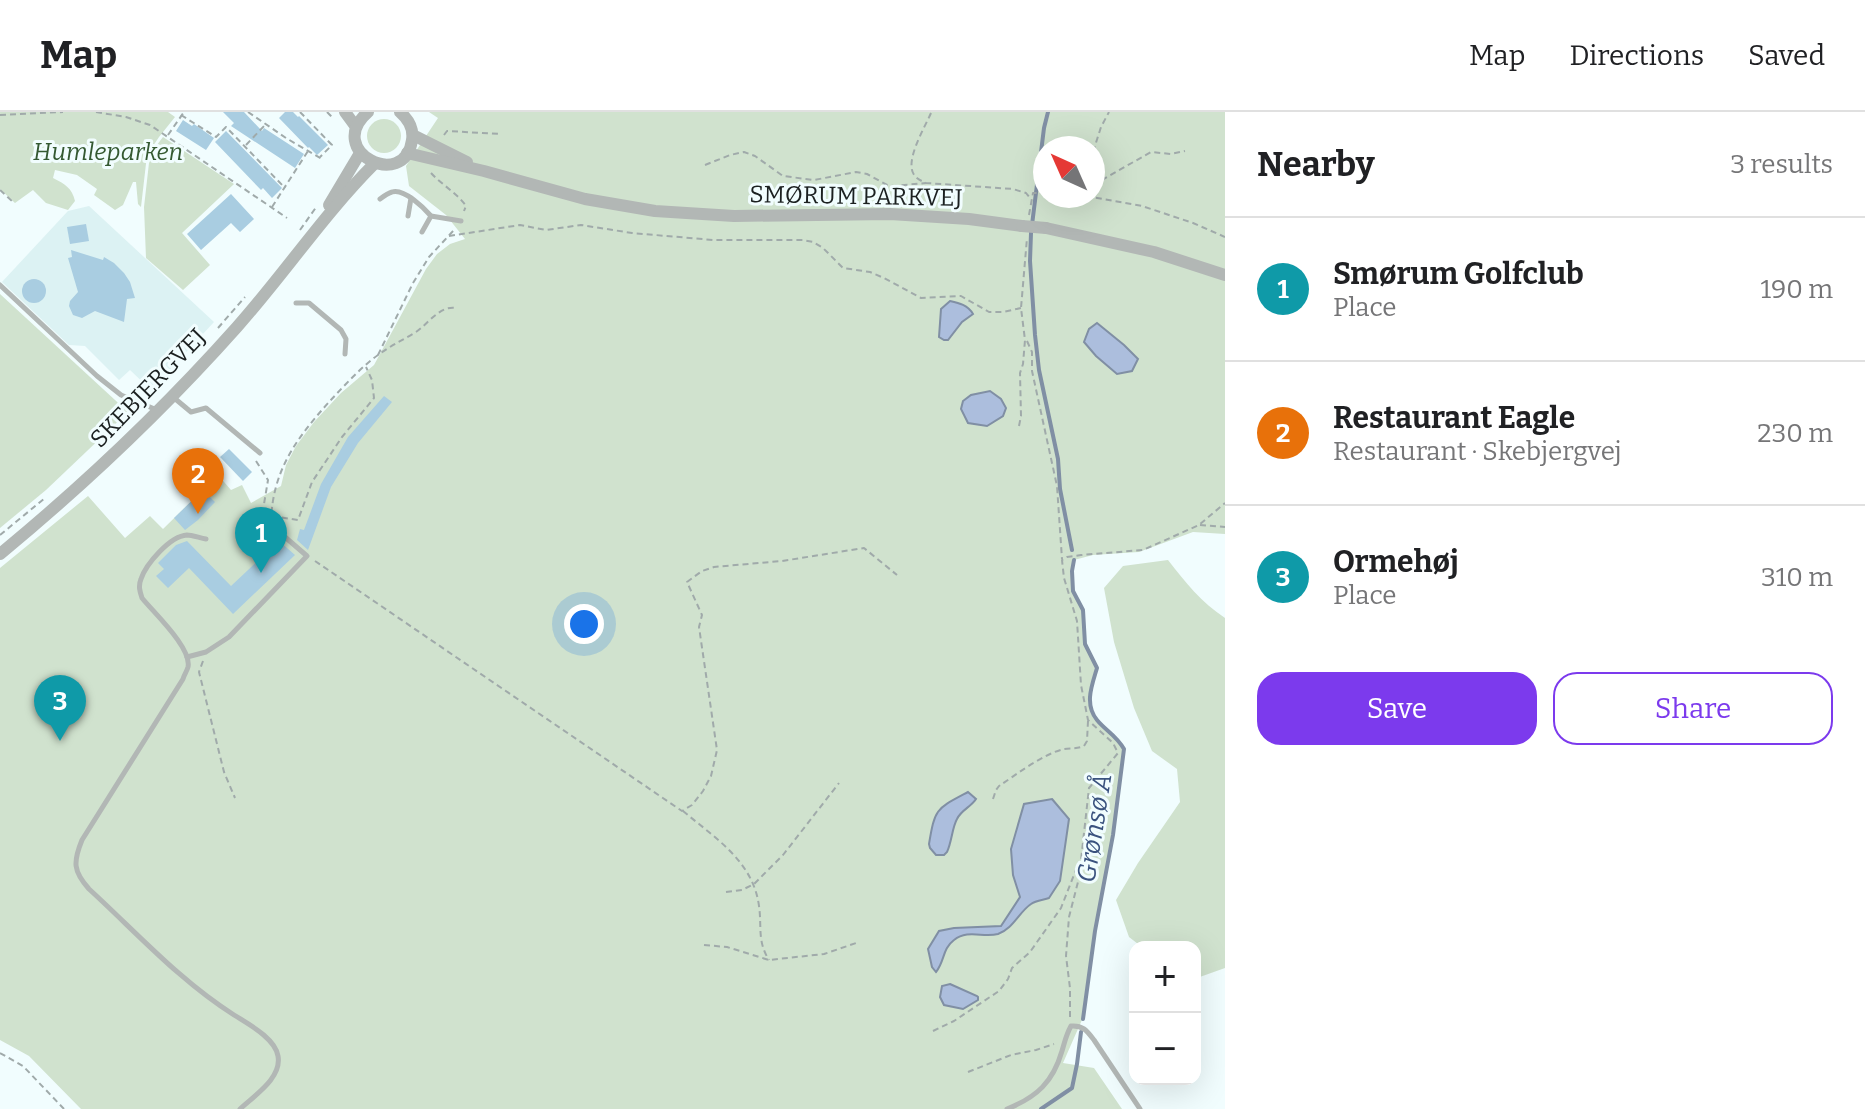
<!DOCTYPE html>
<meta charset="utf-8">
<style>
:root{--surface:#fff;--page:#f2f2f2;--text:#202124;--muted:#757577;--line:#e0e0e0;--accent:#7c3aed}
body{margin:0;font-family:Bitter,serif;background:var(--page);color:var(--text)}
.controls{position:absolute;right:24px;bottom:24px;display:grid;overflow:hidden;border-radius:16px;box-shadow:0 8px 32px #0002}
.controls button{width:72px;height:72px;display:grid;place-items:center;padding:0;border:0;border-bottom:2px solid var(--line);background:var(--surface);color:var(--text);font:40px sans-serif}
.compass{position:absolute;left:1033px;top:24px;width:72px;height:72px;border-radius:50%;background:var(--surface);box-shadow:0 8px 32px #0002;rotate:315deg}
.you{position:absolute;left:584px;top:512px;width:28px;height:28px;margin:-20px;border:6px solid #fff;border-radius:50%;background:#1a73e8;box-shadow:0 0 0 12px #1a73e833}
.badge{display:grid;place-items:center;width:52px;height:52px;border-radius:50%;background:var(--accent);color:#fff;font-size:26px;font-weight:700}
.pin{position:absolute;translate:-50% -66px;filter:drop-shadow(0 2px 4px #0008)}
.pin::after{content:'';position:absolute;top:42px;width:28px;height:24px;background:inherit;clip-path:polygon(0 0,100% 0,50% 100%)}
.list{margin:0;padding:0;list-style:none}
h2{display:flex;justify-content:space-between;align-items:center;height:104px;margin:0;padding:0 32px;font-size:34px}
h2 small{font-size:26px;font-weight:400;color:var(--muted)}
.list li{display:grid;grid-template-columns:52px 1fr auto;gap:24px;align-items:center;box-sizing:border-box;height:144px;padding:0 32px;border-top:2px solid var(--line)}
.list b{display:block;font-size:30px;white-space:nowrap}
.list p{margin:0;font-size:26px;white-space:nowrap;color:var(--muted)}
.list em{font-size:26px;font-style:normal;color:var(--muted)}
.actions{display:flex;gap:16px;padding:24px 32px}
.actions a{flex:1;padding:18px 0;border:2px solid var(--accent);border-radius:24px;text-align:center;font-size:28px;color:var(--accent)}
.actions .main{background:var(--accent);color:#fff}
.map{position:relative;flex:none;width:1225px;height:997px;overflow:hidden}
header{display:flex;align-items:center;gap:48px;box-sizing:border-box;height:112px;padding:0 40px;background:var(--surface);border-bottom:2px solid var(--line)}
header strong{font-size:38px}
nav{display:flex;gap:44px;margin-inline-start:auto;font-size:28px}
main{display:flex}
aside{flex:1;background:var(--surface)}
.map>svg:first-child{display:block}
</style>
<header>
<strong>Map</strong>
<nav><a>Map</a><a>Directions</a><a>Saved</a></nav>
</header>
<main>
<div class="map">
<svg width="1225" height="997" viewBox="0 0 1225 997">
<rect width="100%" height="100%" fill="#f1fdfe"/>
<path fill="#dcf2f3" d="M89,94L214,210L151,278L130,258L119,268L85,234L69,233L2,170L68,99Z"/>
<g fill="#d0e2ce" fill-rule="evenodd">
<path d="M0,0H168L175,5L159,25L147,43L141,95L138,92L136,70H133L123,93L115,98L94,83L97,77L77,63L55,58L53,66C65,72 72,76 75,89L68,98L46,91L33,78L15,91L0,77Z"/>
<path d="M429,0H1225V422L1193,420L1139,440L1093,443L1074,448L1072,459L1073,479L1083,498L1085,532L1097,556C1092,573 1084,592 1097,608C1106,619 1116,623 1124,637L1113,723L1095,819L1085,901L1063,951L1094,956L1122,997H81L29,944L0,928V456L88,384L125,426L150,404L163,417L218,363L231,378L242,373L251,391L281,374L286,353L296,334L314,310L341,281L374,253L426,157L437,142L450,132L465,127L446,103L409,74L406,54L438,6ZM1045,36H1093V84H1045Z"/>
<circle cx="384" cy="24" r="17"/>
<path d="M163,25L234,72L182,121L210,153L183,178L146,146L144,95L150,42Z"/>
<path d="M0,182L128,300L46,378L0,416Z"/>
<path d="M1168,448C1186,471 1201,490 1225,506V856L1197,866L1195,865V835H1142L1129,825L1116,788L1138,751L1180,690L1177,657L1152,639L1134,596L1114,530L1104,476L1123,454Z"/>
</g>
<g fill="#acbedd" stroke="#808fa4" stroke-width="2">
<path d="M950,189C959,191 968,193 973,202L962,210L948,228H944L939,225L941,197Z"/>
<path d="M1097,211L1124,233L1138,247L1132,259L1117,262L1096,244L1084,230L1089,217Z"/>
<path d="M990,279L1001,287L1006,296L1003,304L987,314L968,311L961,297L963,289L971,283Z"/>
<path d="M968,680L976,687C971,695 961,698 957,707C952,716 952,729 947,740L944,743H936L930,736L929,732C935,696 936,697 968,680Z"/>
<path d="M1052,687L1069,707L1060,769L1049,786C1044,788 1036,788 1031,792C1019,800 1013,817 998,822C983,826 968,817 954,828C942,837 945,849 936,860L932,855L928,837L939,819L954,816L1001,814L1020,785L1013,763L1011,737L1024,692Z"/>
<path d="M950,872L977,884L978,885V888L963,897L944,893L940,885L942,874Z"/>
</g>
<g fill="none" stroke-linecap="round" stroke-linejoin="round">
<g stroke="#808fa4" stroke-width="4">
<path d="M1048,0L1044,16L1031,121L1030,149L1035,223L1039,258L1058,347L1060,377L1072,438"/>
<path d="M1074,448L1072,459L1073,479L1083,498L1085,532L1097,556C1092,573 1084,592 1097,608C1106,619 1116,623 1124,637L1113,723L1095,819L1083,907"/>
<path d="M1041,997L1072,976L1077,952L1081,920"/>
</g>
</g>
<g fill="#a9cde1">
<path d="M223,0H244L262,19L264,16L304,42L295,56L231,14L234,11Z"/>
<path d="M285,0H293L298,5L299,4L328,33L317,43L309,35L308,36L279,6Z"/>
<path d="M183,8L192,14L194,12L214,26L206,38L176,19Z"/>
<path d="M226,19L282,76L272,86L263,76L261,78L215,30Z"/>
<path d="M231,82L254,107L240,120L231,111L201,138L187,122Z"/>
<path d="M86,112L89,129L70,132L67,115Z"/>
<path d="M71,138L103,148L104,145L114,151L124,161L130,170L135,186L127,187L124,210L95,199L82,206L73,203L69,194L70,189L78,180L68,146L72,145Z"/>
<circle cx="34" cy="179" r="12"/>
<path d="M384,284L392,290L358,331L331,375L308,438L297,428L300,417L304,418L321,372L348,325Z"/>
<path d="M229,337L252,360L243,369L220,345Z"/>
<path d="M203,378L215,390L198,408L185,418L174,406Z"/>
<path d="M187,429L231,474L279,429L295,443L233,502L189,456L168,476L156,464L164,457L158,451L176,433Z"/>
</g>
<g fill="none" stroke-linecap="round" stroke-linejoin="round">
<g stroke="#a0aaaa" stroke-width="2" stroke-dasharray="6 4" stroke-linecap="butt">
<path d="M96,0L126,5L150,13L287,106"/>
<path d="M248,0L286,26L322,47"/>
<path d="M300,0L332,33L320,45"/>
<path d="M327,0L334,7"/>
<path d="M931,1C925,15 903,51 915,64C916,66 923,70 926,71L1013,77L1026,81L1030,86"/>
<path d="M0,3L63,0"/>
<path d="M181,3L216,25L226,15L285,76"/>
<path d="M168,23L184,0"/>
<path d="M444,23L447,19L501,22"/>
<path d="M246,33L266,12"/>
<path d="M1093,40L1101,15L1109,0"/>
<path d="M705,53L730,43L744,40L755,44L783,64L814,68L856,60L867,62L887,73L894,74L926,71"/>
<path d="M431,61C442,73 457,81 466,94L464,99"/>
<path d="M1093,73L1151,40L1171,42L1185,39"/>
<path d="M0,78L14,91"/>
<path d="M1086,84L1142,94L1193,111L1225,125"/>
<path d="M272,95L308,39"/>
<path d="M1029,103L1033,81H1045"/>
<path d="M300,118L317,94"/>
<path d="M449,124L520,113L546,118L581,113L632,121L713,128H803L813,130L823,136L843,156L870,160L884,166L921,186L961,184L989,200H1003L1021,196"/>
<path d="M218,216L245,185"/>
<path d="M1027,229L1032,240V259L1057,374L1062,447"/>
<path d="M378,243L413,171L429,145L454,118"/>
<path d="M1019,314L1021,304L1020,261L1023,252L1025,228L1021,196L1027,126"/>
<path d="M256,349L268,368L264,392"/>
<path d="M272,404L298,408L312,370L342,325L374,286L372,268L366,255"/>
<path d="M271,411C272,359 296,327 329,290C344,274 360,256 378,243C390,234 403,228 416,220C428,212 440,193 456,196"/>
<path d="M1200,413L1225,415"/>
<path d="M0,423L45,386"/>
<path d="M315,449L682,699L692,693L703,679L711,664L717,638L699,515L702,503L687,470L702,459L714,455L782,449L864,436L897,463"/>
<path d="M203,549L199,560L224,660L235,686"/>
<path d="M993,687L996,678L999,674C1017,662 1043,642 1064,637C1071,636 1077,637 1084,634L1087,629L1088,609"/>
<path d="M683,699C715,726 753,749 759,794C762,815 757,829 769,848"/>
<path d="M726,780L742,778L754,772L783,743L839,671"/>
<path d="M704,833L727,835L769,848L824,842L859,830"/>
<path d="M1070,905V876L1066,844L1069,805L1079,766L1089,676L1118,641L1113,631L1088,608L1081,573L1077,509L1064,466L1062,448L1067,445L1081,443L1143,438L1199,413L1225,391"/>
<path d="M933,919L954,909L999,879L1008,867L1012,856L1030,840L1061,796L1079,750"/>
<path d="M0,941L23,954L64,997"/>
<path d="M968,960L1011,943L1036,938L1054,932"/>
</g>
<g stroke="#b2b7b5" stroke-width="5">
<path d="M380,87C384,84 388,81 392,80C404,76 424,96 431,104L461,109"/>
<path d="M408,104L411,86"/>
<path d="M422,120L431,104"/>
<path d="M0,173L97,264L121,283L157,298"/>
<path d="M296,191H309L341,218L346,227L345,242"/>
<path d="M173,285L191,300L206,296L260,341"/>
<path d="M206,427C200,426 192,423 187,423C170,424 146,452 141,467C138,474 140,480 142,486C154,501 192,536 188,555C187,559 184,563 183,567L82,728C73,750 73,759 89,777C136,820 180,869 234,903C248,912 275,926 278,944C282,966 255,983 240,997"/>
<path d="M187,545L206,540L229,525L307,444L285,425L271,420"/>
<path d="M1007,997C1037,985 1053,970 1062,939C1065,929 1066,923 1071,914C1083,913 1087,919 1094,928L1140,997"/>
</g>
<g stroke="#b2b7b5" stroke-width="12">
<path d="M345,0L356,15"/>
<path d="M368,0C323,39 405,80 412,28C414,16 408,7 400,0"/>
<path d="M413,23L467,50"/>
<path d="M407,41L484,59L585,87L655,99L734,104L890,102L969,107L1022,114"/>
<path d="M329,93L360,41"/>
<path d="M1046,116L1154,140L1225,163"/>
<path d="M0,442C85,372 164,297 237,215C285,161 324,102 375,51"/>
</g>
<path stroke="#b2b7b5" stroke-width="12" d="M1022,114L1046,116"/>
</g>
<g text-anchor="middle" stroke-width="6" stroke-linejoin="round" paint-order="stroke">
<g font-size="24" font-style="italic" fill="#345931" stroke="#f1fdfe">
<text x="108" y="48">Humleparken</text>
</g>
<g font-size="24" fill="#1b2020" stroke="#f1fdfe">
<text transform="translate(856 84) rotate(1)" y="8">SMØRUM PARKVEJ</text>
<text transform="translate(148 276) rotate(-46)" y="8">SKEBJERGVEJ</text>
</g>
<g font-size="26" font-style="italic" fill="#3a527e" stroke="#f1fdfe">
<text transform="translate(1094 716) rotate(-81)" y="9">Grønsø Å</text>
</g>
</g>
</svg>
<div class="controls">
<button>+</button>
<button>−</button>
</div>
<svg class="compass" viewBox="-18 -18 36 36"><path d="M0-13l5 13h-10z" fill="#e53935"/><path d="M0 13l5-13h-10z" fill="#757577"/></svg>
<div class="you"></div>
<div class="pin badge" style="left:261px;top:461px;background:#0f9aa8">1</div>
<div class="pin badge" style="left:198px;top:402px;background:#e8710a">2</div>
<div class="pin badge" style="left:60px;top:629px;background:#0f9aa8">3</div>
</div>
<aside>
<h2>Nearby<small>3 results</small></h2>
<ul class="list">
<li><span class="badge" style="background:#0f9aa8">1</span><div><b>Smørum Golfclub</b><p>Place</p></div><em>190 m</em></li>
<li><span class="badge" style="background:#e8710a">2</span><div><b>Restaurant Eagle</b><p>Restaurant · Skebjergvej</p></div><em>230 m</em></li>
<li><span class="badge" style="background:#0f9aa8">3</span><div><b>Ormehøj</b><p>Place</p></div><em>310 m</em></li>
</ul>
<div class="actions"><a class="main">Save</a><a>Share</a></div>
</aside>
</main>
